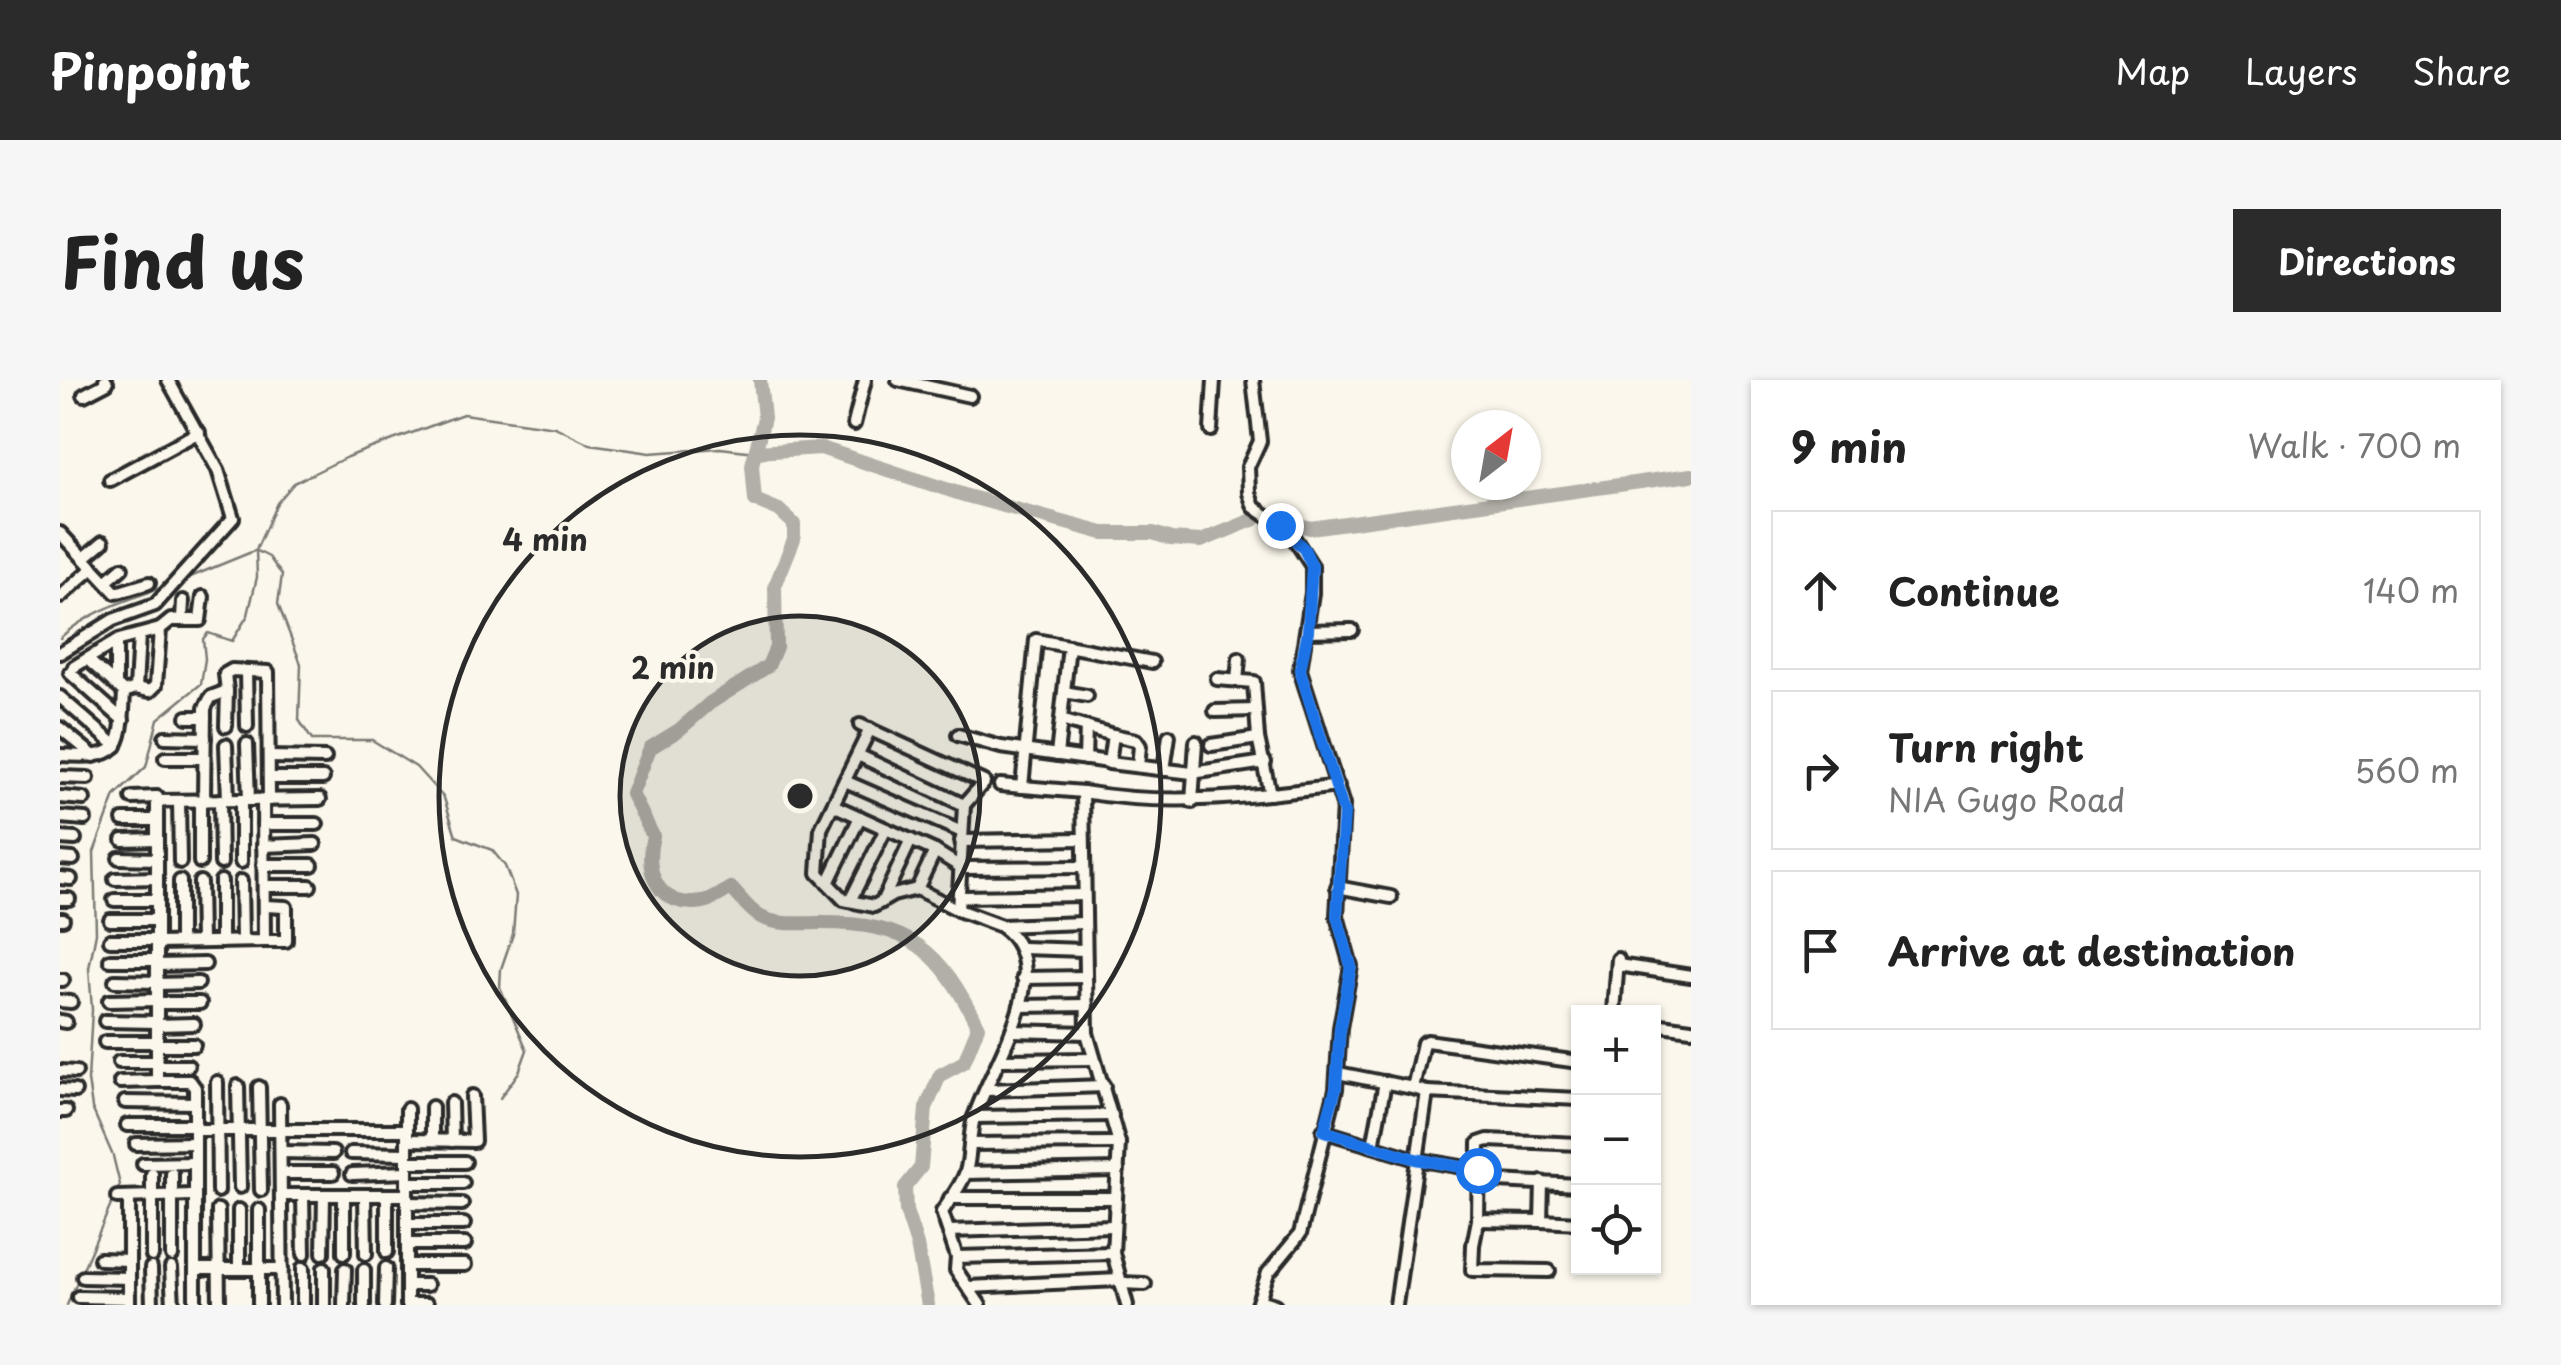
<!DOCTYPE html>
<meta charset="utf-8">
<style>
:root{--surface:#fff;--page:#f6f6f6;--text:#222;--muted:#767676;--line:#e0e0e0;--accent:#2b2b2b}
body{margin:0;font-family:"Playpen Sans",sans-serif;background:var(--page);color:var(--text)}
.controls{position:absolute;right:30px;bottom:30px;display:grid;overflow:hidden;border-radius:0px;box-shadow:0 2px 8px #0004}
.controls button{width:90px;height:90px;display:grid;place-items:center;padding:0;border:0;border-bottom:2px solid var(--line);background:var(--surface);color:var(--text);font:50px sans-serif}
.compass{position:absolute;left:1391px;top:30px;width:90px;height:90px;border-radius:50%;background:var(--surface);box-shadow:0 2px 8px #0004;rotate:31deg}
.stop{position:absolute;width:30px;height:30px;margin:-22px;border:8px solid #1a73e8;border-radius:50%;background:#fff}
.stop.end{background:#1a73e8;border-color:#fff;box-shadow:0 2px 10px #0008}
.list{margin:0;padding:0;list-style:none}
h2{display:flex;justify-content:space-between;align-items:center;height:130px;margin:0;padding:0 40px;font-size:42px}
h2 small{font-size:32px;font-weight:400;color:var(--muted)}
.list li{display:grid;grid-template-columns:65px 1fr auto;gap:30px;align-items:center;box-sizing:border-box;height:160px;margin:0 20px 20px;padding:0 20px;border:2px solid var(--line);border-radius:0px}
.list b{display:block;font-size:38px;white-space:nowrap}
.list p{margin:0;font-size:32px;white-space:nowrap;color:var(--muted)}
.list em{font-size:32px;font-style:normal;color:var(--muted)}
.icon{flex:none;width:55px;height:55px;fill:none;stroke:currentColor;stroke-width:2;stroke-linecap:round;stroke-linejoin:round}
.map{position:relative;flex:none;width:1631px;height:925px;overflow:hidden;border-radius:0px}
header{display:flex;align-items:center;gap:60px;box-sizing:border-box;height:140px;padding:0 50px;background:var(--accent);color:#fff}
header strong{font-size:48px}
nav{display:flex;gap:55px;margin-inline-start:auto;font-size:35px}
.intro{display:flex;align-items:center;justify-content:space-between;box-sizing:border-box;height:240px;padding:0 60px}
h1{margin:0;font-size:70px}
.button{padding:25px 45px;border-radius:0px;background:var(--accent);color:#fff;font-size:35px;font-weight:700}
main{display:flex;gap:60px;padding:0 60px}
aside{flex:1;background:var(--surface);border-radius:0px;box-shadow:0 2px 8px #0004}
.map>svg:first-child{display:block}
</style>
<header>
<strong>Pinpoint</strong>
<nav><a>Map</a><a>Layers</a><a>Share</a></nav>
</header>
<div class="intro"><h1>Find us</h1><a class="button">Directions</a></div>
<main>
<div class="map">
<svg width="1631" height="925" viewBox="0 0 1631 925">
<rect width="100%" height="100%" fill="#fbf7ec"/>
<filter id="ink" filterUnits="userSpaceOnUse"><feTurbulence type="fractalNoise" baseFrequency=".01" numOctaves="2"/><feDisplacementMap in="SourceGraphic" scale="20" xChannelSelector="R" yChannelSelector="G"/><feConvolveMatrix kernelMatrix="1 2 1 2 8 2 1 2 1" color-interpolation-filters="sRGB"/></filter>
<g filter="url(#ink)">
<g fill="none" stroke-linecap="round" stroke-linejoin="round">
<g stroke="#7b7a75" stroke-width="2.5">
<path d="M197,171L209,177L222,195L218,224L241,284L239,340L252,360H312L356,387L384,418L396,456L432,470L445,486L456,515L453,554L441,589L440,607L467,670L459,692L440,718"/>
<path d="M123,200L194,171"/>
<path d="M0,258C30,230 69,220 106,206"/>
<path d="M57,811L60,805L53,776L32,728L28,700L32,630L29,588L36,553L34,472L55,416L86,387L98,339L141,304L145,279L143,259L148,253L172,261L188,235L197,197L196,170L217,123L234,103L287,77L403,34L495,47L530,64L590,73L660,68L696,72"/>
<path d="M7,925L54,818"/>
</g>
<g stroke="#b1afa7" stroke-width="14">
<path d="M700,0L704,38L692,85L695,120L719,130L734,144V159L715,206L716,267L708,286L650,323L619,350L590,368L572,414L593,456C583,493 599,529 643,522C652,521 662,513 671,508C679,516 689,530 699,536C716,546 741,543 761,543C850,543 880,569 918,647L904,682L880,695L866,728L861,787L845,807L846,831L857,865L868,925"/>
<path d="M696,72L761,68L907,116L1043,153H1093L1111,159L1141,161L1195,139"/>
<path d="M1213,137L1250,148L1631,95"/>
</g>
<g stroke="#2b2b2b" stroke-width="18">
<g id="minor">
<path d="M838,0L910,16"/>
<path d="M1193,0L1200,61L1188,87L1189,113L1194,127L1230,152L1252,186V213L1240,290L1283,425L1277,536L1291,586L1280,648L1276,709L1240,854L1208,893L1197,925"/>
<path d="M24,15L47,3L45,0"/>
<path d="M794,44L805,0"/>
<path d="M1151,50L1154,0"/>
<path d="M50,100L139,52"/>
<path d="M0,153L56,213L89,203"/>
<path d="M24,178L43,162"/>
<path d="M46,202L62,188"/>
<path d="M0,217L33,188"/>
<path d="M122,239L123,221"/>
<path d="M1248,251L1292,250"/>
<path d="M56,262V305"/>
<path d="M0,273L53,240L95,225L173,138L158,90L108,0"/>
<path d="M14,287L27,279"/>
<path d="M186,291L187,346"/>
<path d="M10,293L63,340"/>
<path d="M1157,299L1194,302L1198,358L1210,414"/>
<path d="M1177,301L1179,279"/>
<path d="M76,308L79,255"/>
<path d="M64,312L27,279L59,260L100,249"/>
<path d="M1004,312L1027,316"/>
<path d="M0,317L56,366"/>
<path d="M1155,331L1196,330"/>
<path d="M127,337H145"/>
<path d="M1001,340L1053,355"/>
<path d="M800,345L924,402L904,425L898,530"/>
<path d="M166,346L167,311"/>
<path d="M0,348L34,376"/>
<path d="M810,349L761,449L758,493L784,520L814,526L833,515L857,509L898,530L941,546L1024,543"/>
<path d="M898,355L941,367L1049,382"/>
<path d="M105,357L145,358"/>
<path d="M187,364L189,420"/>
<path d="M166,365L168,420"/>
<path d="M1151,365L1198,358"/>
<path d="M0,375C63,379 61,370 64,312L76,308L90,311L96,305L100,249L111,240H140L143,217"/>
<path d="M798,375L904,425"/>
<path d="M997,375L1009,266"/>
<path d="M209,377L265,378"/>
<path d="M105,378H144"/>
<path d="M1025,379L1026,347"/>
<path d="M1078,386L1080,366L1076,360L1053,355L1049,383L1132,393L1205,382"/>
<path d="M1104,390L1109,356"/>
<path d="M0,397L28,398"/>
<path d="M209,398H263"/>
<path d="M785,401L902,452"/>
<path d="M940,405L1023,412"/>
<path d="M962,407L976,260L1092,282"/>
<path d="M0,417L24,419"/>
<path d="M72,418L97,417V421"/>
<path d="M160,420L161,483"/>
<path d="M181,420V482"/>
<path d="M119,421L120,482"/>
<path d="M140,421V482"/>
<path d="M144,421L145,328L151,317L167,311L165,294L172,290L208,292L209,420"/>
<path d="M1132,422L1136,362"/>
<path d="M773,425L875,471L857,509"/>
<path d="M0,437L25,439"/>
<path d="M63,440H97"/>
<path d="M203,444H257"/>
<path d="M0,458L15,459"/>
<path d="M63,460L97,459"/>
<path d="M901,461L1022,459"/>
<path d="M203,466L255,464"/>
<path d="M875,471L902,488L1023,487"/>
<path d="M0,478L13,479"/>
<path d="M59,478L97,479"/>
<path d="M203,485H252"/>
<path d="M0,498L11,499"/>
<path d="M55,499L97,498"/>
<path d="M120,501V562"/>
<path d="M161,501V562"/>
<path d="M181,501L182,561"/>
<path d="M140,502L141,562"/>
<path d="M768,503L800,437"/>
<path d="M204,506H250"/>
<path d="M1277,507L1331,517"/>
<path d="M900,517L1024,515"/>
<path d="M0,519H9"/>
<path d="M54,520H97"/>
<path d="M790,521L826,449"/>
<path d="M822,522L851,460"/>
<path d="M204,526L226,527V561H204"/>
<path d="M0,539H3"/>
<path d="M50,540H97"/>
<path d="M50,560H97"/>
<path d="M97,563L204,561L203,420"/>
<path d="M963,568L1024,570"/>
<path d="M50,580H97"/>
<path d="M97,585L145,584"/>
<path d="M1558,585L1631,596"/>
<path d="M963,598L1026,597"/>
<path d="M0,600H3"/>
<path d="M55,601L97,602"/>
<path d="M97,604L138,603"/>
<path d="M0,621L11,622"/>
<path d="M49,621L97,620"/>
<path d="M97,623H140"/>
<path d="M960,626L1027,625"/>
<path d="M1554,632L1558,579"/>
<path d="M0,641L6,642"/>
<path d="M45,641L97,642"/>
<path d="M1594,644L1631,649"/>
<path d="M97,645L134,644"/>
<path d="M952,651L1027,653"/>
<path d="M45,662H97"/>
<path d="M97,665H134"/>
<path d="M941,680L1034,679"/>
<path d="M59,682H97"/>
<path d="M97,686H128"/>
<path d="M0,691L16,692"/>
<path d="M1278,693L1353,708"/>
<path d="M60,702L97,701"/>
<path d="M157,702L158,811"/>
<path d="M178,706L180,807"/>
<path d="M199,707L201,810"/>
<path d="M0,710L15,711"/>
<path d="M927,710L1044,706"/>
<path d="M1367,712L1353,708L1363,663L1367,661L1519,682"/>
<path d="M65,722L135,723"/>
<path d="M391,723L392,761"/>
<path d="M220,724L222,925"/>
<path d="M0,731H6"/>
<path d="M914,737L1052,735"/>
<path d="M67,745H136"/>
<path d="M135,750H347V925"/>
<path d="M347,750V729"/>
<path d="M1263,751L1355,779L1419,790"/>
<path d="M347,760L414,761L412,716"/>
<path d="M372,760V727"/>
<path d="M76,764L135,763"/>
<path d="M910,764L1059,763"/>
<path d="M1313,766L1325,702"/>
<path d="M221,772L273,773"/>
<path d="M291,773L347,774"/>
<path d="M347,782H405"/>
<path d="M83,784L135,783"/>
<path d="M222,793H273"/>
<path d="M906,793L1058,790"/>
<path d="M92,794V876"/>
<path d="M292,794L347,792"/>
<path d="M1418,800L1519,805"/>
<path d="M347,803H403"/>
<path d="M222,815H347"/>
<path d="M243,815L244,874"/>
<path d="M305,815L306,874"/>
<path d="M327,815V872"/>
<path d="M57,817L135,815"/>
<path d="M69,817V925"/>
<path d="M890,818H1056"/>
<path d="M347,823L402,824"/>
<path d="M158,830L159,925"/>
<path d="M179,830V889"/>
<path d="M199,830V925"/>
<path d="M1418,840L1481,841L1482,802"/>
<path d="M1481,841L1519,843"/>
<path d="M347,844H404"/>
<path d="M889,851L1053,846"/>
<path d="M347,864H405"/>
<path d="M263,873L264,815"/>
<path d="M284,873V815"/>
<path d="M112,876V794"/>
<path d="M897,877L1053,873"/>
<path d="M40,879L69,880"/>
<path d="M347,885H405"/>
<path d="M91,888L92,925"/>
<path d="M111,888L113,925"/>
<path d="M243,888V925"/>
<path d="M135,889H222"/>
<path d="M1489,891L1412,890L1413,865L1418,840L1419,763L1428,760L1519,764"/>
<path d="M23,897L69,898"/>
<path d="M1060,903L1085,904"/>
<path d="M347,905H367"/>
<path d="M908,907L1059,900"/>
<path d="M18,917L69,918"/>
<path d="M1199,920L1215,925"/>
<path d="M347,924H367"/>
<path d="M135,925V708L130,701H97V421L260,419"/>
<path d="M264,925V888"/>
<path d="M284,925L285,889"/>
<path d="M304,925V890"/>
<path d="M325,925L326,888"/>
<path d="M920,925L896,890L897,877L882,832C890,820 901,806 906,792C911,775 909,755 914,738C929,688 1001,590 942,547"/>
<path d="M1067,925L1053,873L1059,763L1027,653L1023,412C1112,427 1189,417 1278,406"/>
<path d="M1336,925L1367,712L1519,719"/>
</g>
</g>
<use href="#minor" stroke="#fbf7ec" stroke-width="10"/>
</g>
</g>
<g fill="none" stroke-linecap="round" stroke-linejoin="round" filter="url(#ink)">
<path stroke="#1a73e8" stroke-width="12" d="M1220,145L1244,169L1252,186L1248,251L1240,290L1284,433L1277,536L1291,586L1280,648L1276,708L1264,751L1355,779L1418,790"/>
</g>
<circle cx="740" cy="416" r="180" fill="#2b2b2b" fill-opacity=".12"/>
<g fill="none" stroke="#2b2b2b" stroke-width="5">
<circle cx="740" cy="416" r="180"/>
<circle cx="740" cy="416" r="361"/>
</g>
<circle cx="740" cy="416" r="15" fill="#2b2b2b" stroke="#fbf7ec" stroke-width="5"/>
<g font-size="30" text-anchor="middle" font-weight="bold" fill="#2b2b2b" stroke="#fbf7ec" stroke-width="8" stroke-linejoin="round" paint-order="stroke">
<text x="485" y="171">4 min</text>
<text x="613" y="299">2 min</text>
</g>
</svg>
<div class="controls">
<button>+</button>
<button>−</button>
<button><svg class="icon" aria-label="locate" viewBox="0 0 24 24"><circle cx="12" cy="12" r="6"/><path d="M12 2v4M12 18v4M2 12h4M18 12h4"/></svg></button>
</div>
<svg class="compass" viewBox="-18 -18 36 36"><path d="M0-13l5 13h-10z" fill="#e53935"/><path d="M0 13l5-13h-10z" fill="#767676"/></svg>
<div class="stop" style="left:1418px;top:790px"></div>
<div class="stop end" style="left:1220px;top:145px"></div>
</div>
<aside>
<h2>9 min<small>Walk · 700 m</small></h2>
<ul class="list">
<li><svg class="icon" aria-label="ahead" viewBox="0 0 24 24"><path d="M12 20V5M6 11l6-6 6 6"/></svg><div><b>Continue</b></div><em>140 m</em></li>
<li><svg class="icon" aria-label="right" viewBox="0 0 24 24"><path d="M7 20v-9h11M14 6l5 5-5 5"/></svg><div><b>Turn right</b><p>NIA Gugo Road</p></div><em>560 m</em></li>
<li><svg class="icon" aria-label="arrive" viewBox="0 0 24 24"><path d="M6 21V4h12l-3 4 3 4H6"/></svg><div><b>Arrive at destination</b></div></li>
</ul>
</aside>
</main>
